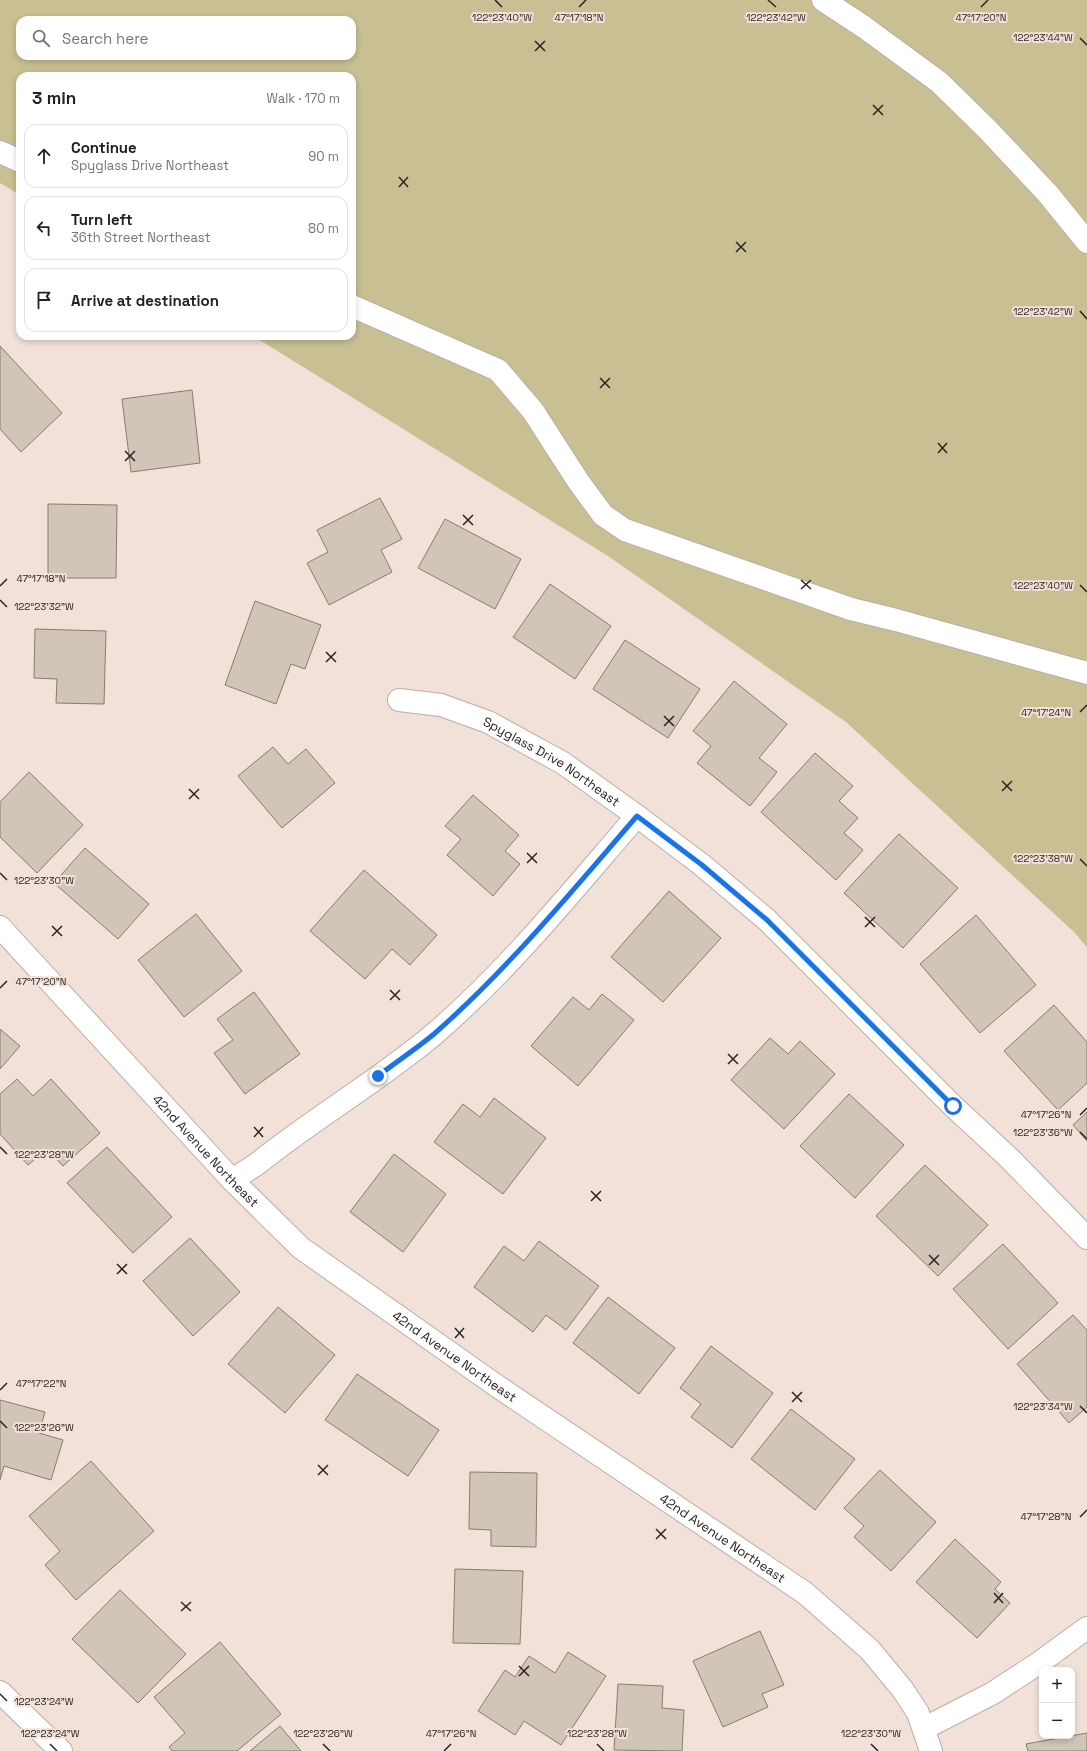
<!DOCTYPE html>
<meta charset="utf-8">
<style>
:root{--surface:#fff;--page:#f2f2f2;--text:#222;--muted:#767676;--line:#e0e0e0}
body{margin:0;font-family:"Space Grotesk",sans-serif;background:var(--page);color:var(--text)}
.controls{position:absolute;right:12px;bottom:12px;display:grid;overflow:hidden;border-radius:8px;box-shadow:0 2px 6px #0003}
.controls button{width:36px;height:36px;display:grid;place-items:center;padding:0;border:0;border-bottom:1px solid var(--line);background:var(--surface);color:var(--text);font:20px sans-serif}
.stop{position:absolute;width:12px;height:12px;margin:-9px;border:3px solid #1a73e8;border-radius:50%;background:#fff}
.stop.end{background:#1a73e8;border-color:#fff;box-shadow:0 1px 4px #0008}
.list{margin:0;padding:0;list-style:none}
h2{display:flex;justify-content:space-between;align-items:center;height:52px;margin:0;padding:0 16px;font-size:17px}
h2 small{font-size:13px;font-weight:400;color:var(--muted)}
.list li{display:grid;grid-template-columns:26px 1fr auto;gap:12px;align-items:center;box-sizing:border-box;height:64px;margin:0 8px 8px;padding:0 8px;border:1px solid var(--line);border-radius:12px}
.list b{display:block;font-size:15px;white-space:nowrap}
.list p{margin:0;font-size:13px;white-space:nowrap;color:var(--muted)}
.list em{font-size:13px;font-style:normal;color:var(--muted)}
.icon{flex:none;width:22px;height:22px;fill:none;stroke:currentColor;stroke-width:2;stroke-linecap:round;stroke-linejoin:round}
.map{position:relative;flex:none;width:1087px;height:1751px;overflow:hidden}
.search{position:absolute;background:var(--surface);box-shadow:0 2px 6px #0003;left:16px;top:16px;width:340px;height:44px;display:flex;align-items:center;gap:10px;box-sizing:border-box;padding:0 14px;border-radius:12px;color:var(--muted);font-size:15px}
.panel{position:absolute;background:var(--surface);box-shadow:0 2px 6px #0003;left:16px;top:72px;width:340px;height:268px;border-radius:12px}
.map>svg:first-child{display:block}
</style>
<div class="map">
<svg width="1087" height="1751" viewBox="0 0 1087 1751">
<rect width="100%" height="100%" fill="#f1e1d8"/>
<path fill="#c8bf92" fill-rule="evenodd" d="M0,0H1087V947L1074,932L846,722L608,556L253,336H352V76H20V195L0,183ZM20,20H352V56H20Z"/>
<g fill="#d0c5b8" stroke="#867c70">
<path d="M0,346L62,413L21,452L0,429Z"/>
<path d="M192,390L200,463L131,472L122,399Z"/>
<path d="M380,498L402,539L381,550L392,572L329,605L307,563L328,552L317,530Z"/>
<path d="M48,504L117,505L116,578H48Z"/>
<path d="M445,519L521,559L495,609L418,568Z"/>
<path d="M550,584L611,626L575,679L513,637Z"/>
<path d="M255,601L321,625L305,669L291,664L276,704L225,685Z"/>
<path d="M35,629L106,631L104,704L56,703L57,679L34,678Z"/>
<path d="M625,640L700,689L668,738L593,689Z"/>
<path d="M734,681L787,724L759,758L777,772L750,806L697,763L711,746L693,731Z"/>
<path d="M273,747L288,764L306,749L335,783L282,828L238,776Z"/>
<path d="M815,753L853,786L839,801L858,818L844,833L863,850L836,880L761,812Z"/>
<path d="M29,772L83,825L37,873L0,837V802Z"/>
<path d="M473,795L519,835L505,851L520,864L493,896L447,855L461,839L445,826Z"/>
<path d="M899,834L958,888L903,948L844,893Z"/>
<path d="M85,848L149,904L118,939L54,883Z"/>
<path d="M364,870L437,935L410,965L392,949L365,979L310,931Z"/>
<path d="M669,891L721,938L663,1002L611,957Z"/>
<path d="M196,914L242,971L184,1017L138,960Z"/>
<path d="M976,915L1036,985L980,1033L920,964Z"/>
<path d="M254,992L300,1054L245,1094L214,1053L233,1040L217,1019Z"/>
<path d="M602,994L634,1020L578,1086L531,1046L573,997L589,1010Z"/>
<path d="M1054,1005L1087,1042V1083L1058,1110L1004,1051Z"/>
<path d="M0,1029L20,1046L0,1069Z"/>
<path d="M770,1038L788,1054L800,1041L835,1074L784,1129L731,1080Z"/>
<path d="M17,1079L33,1096L51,1079L100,1133L63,1166L47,1149L28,1165L0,1134V1094Z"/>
<path d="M849,1094L904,1145L855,1198L800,1146Z"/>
<path d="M494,1098L546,1138L503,1194L434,1142L463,1104L480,1117Z"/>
<path d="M1087,1112V1141L1073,1125Z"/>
<path d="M107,1147L172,1217L133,1253L67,1183Z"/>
<path d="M394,1154L446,1194L403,1252L350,1212Z"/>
<path d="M925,1165L988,1225L938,1276L876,1216Z"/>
<path d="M190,1238L240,1292L193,1336L143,1281Z"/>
<path d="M539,1241L599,1286L566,1330L546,1315L533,1332L474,1287L504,1246L524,1261Z"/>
<path d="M1003,1244L1058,1303L1008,1349L953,1289Z"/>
<path d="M608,1297L675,1348L639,1394L573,1343Z"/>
<path d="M278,1307L335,1355L285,1413L228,1364Z"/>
<path d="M1073,1315L1087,1330V1407L1069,1423L1017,1364Z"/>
<path d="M711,1346L773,1393L732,1448L691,1417L701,1404L680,1388Z"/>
<path d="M357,1374L439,1430L408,1476L325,1420Z"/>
<path d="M0,1400L45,1412L39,1433L63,1440L51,1480L4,1466L0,1480Z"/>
<path d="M791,1409L855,1459L815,1510L751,1459Z"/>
<path d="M91,1461L154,1531L76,1600L45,1565L60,1551L29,1516Z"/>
<path d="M880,1470L936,1522L891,1571L854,1537L864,1526L844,1508Z"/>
<path d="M470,1472L537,1473L536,1547L491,1546V1530L469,1529Z"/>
<path d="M955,1539L1001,1582L995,1589L1010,1603L977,1638L916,1582Z"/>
<path d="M455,1569L523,1571L520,1644L453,1643Z"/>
<path d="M120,1590L186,1654L138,1703L72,1639Z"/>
<path d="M760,1631L784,1685L762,1694L768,1707L723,1727L693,1661Z"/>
<path d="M220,1642L281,1714L237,1751H172L169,1747L185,1733L154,1697Z"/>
<path d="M568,1652L606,1676L561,1745L524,1721L515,1735L478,1711L505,1670L515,1677L529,1656L555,1673Z"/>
<path d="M618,1684L663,1686L662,1708L684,1710L682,1751L614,1750Z"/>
<path d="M280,1726L301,1751H250Z"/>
<path d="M1087,1733V1751H1028L1026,1744Z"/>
</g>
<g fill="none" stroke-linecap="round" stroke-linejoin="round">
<g stroke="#bdada5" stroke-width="24">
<g id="minor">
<path d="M823,0L864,27L939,82L987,129L1048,194L1087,242"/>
<path d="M0,152L20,161"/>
<path d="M352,306L498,370L533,411L578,481L603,515L625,530L851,609L896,620L1087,673"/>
<path id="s1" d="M399,700L441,705L488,722L563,763L637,816L702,865L767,920L953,1106L1009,1158L1087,1238"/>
<path id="s2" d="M0,927L232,1180L301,1248L497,1386L805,1593L870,1650L903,1690L918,1713L931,1751"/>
<path d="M232,1180L257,1164C314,1118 377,1082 433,1035C509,970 572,891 637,816"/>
<path d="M0,1692L61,1751"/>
<path d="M925,1728L993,1693L1039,1663L1087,1628"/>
</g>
</g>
<use href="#minor" stroke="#fff" stroke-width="22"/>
</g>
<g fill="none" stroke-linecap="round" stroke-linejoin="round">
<path stroke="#1a73e8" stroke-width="5" d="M378,1076C396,1062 416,1049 434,1034C509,968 572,891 637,816L702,865L767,920L953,1106"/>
</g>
<path fill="none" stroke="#2a2421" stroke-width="1.5" d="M495,0L502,7M768,0L776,7M579,7L586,0M981,7L988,0M1080,38L1087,45M535,41L545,51M535,51L545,41M873,105L883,115M873,115L883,105M399,177L408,187M399,187L408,177M736,242L746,252M736,252L746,242M1080,311L1087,319M600,378L610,388M600,388L610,378M938,443L947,453M125,451L135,461M938,453L947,443M125,461L135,451M463,515L473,525M463,525L473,515M801,580L811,589M1080,585L1087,592M0,586L7,579M801,589L811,580M0,600L7,607M326,652L336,662M326,662L336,652M1080,712L1087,705M664,716L674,726M664,726L674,716M1002,781L1012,791M189,789L199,799M1002,791L1012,781M189,799L199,789M527,853L537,863M1080,859L1087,866M527,863L537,853M0,873L7,880M865,917L875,927M52,926L62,936M865,927L875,917M52,936L62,926M0,988L7,981M390,990L400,1000M390,1000L400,990M728,1054L738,1064M728,1064L738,1054M1080,1115L1087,1108M254,1127L263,1137M1080,1132L1087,1139M254,1137L263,1127M0,1147L7,1154M591,1191L601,1201M591,1201L601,1191M929,1255L939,1265M117,1264L127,1274M929,1265L939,1255M117,1274L127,1264M455,1328L464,1338M455,1338L464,1328M0,1390L7,1383M792,1392L802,1402M792,1402L802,1392M1080,1406L1087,1413M0,1421L7,1428M318,1465L328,1475M318,1475L328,1465M1080,1517L1087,1510M656,1529L666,1539M656,1539L666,1529M994,1593L1003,1603M181,1602L191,1611M994,1603L1003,1593M181,1611L191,1602M519,1666L529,1676M519,1676L529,1666M0,1694L7,1701M50,1744L57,1751M323,1744L330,1751M597,1744L604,1751M871,1744L878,1751M444,1751L451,1744"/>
<g text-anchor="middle" stroke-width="4" stroke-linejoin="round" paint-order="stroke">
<g font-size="13" fill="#2a2421" stroke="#f1e1d8">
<text dy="5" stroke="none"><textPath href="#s1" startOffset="167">Spyglass Drive Northeast</textPath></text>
<text dy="5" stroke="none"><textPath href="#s2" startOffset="304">42nd Avenue Northeast</textPath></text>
<text dy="5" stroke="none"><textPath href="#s2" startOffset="628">42nd Avenue Northeast</textPath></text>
<text dy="5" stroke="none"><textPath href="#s2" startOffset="952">42nd Avenue Northeast</textPath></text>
</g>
</g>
<g font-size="10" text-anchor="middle" fill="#2a2421" stroke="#f1e1d8" stroke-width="4" stroke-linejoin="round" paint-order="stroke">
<text x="502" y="21">122°23'40"W</text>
<text x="579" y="21">47°17'18"N</text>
<text x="776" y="21">122°23'42"W</text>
<text x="981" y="21">47°17'20"N</text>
<text x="1043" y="41">122°23'44"W</text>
<text x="1043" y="315">122°23'42"W</text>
<text x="41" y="582">47°17'18"N</text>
<text x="1043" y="589">122°23'40"W</text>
<text x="44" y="610">122°23'32"W</text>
<text x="1046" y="716">47°17'24"N</text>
<text x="1043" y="862">122°23'38"W</text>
<text x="44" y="884">122°23'30"W</text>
<text x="41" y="985">47°17'20"N</text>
<text x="1046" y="1118">47°17'26"N</text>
<text x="1043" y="1136">122°23'36"W</text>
<text x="44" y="1158">122°23'28"W</text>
<text x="41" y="1387">47°17'22"N</text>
<text x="1043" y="1410">122°23'34"W</text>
<text x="44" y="1431">122°23'26"W</text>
<text x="1046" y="1520">47°17'28"N</text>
<text x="44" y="1705">122°23'24"W</text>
<text x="50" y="1737">122°23'24"W</text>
<text x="323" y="1737">122°23'26"W</text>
<text x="451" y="1737">47°17'26"N</text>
<text x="597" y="1737">122°23'28"W</text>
<text x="871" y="1737">122°23'30"W</text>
</g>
</svg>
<div class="controls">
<button>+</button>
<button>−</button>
</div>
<div class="stop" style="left:953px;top:1106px"></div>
<div class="stop end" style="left:378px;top:1076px"></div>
<div class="search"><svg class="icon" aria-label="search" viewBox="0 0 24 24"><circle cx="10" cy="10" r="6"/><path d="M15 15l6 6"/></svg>Search here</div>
<section class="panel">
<h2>3 min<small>Walk · 170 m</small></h2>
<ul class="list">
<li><svg class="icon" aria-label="ahead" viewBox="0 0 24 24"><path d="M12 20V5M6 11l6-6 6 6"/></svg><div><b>Continue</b><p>Spyglass Drive Northeast</p></div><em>90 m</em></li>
<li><svg class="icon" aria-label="left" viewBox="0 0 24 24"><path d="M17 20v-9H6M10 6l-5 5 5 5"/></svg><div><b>Turn left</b><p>36th Street Northeast</p></div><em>80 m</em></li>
<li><svg class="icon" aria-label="arrive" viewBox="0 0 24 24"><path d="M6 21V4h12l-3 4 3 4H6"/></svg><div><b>Arrive at destination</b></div></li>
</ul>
</section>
</div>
